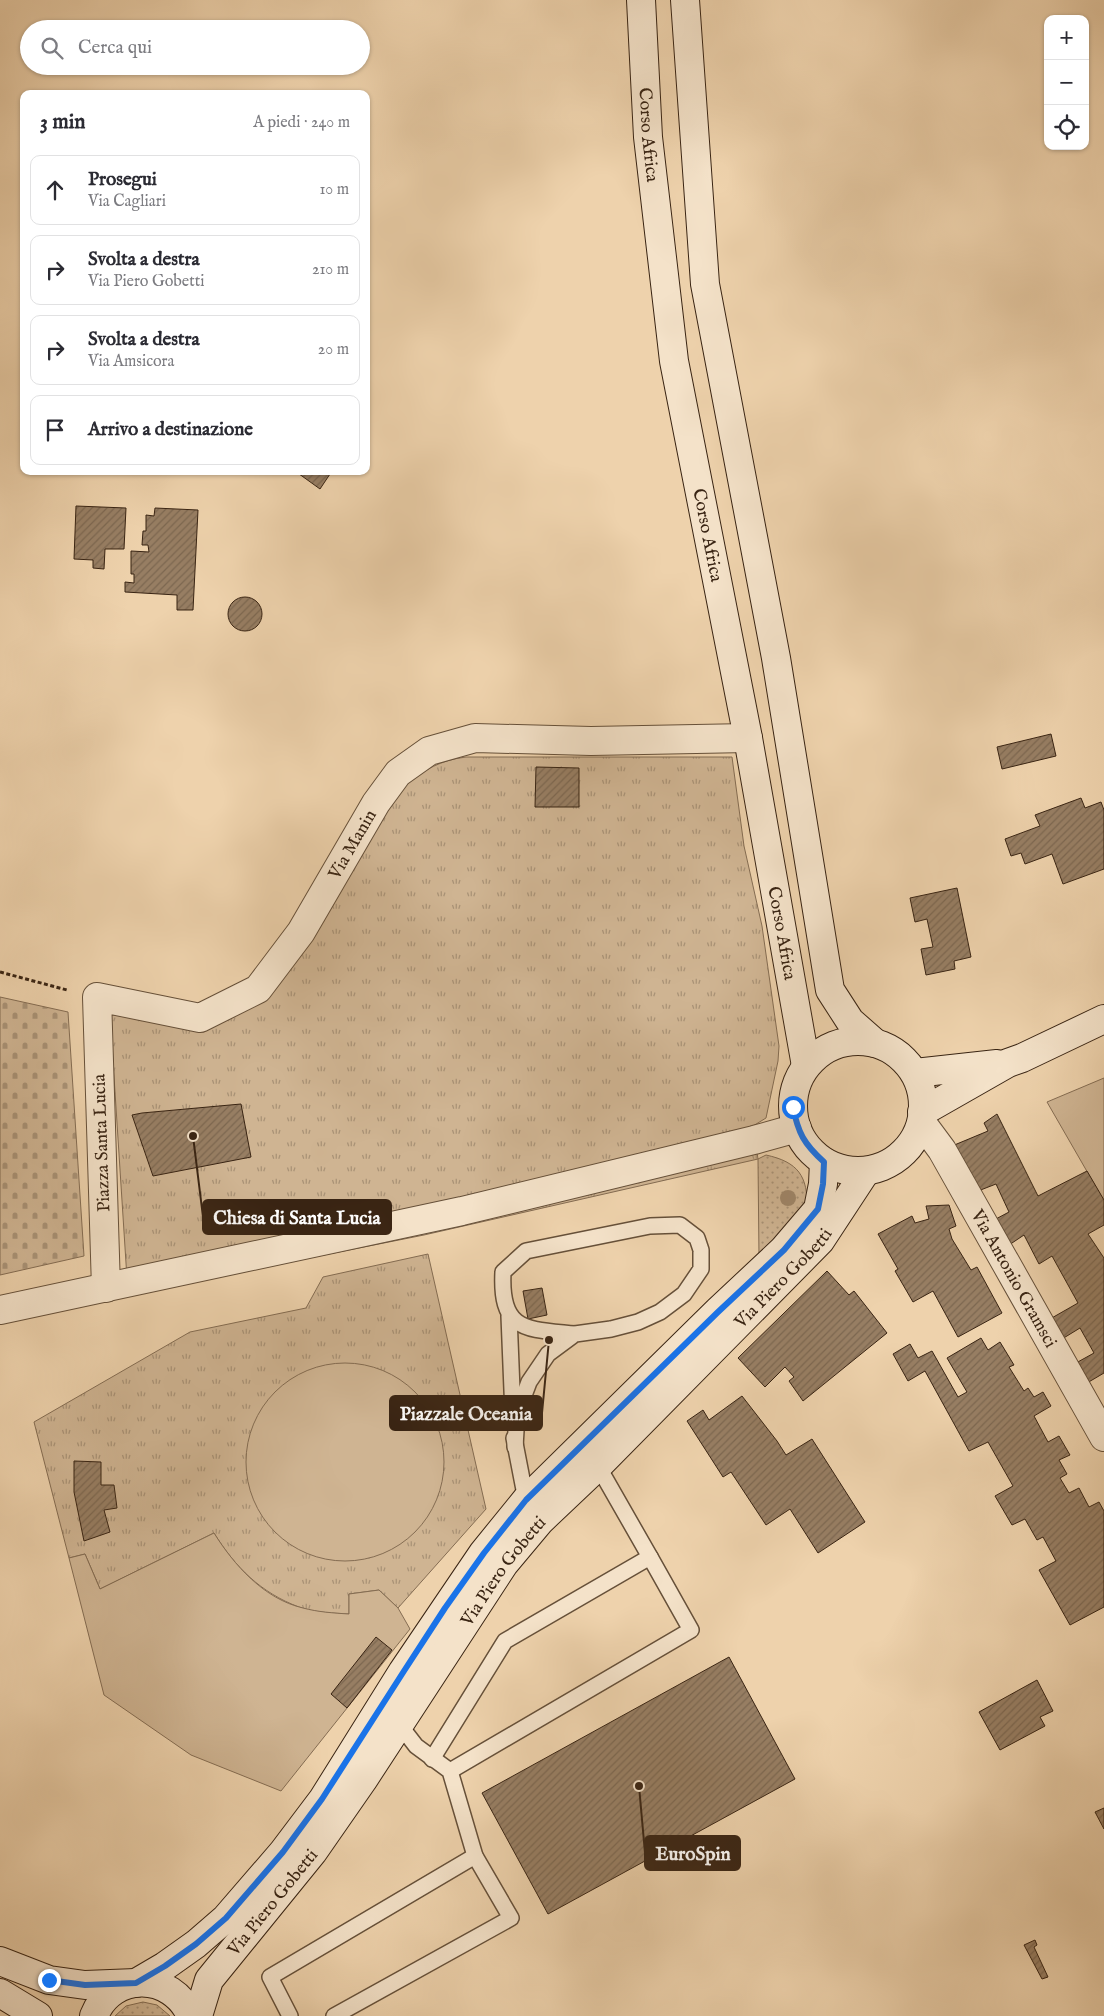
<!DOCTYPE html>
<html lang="it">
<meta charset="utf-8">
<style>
:root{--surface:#fff;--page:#f7f7f7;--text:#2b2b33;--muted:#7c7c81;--line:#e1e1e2}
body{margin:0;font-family:"IM FELL English",serif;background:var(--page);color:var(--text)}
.controls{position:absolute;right:15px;top:15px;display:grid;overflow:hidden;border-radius:10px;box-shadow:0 1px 4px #0004}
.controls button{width:45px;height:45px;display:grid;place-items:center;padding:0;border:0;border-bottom:1px solid var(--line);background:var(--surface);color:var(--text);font:25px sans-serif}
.stop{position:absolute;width:15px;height:15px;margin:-11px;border:4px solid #1a73e8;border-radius:50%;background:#fff}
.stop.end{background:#1a73e8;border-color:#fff;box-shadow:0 1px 5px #0008}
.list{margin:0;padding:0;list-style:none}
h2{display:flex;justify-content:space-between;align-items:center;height:65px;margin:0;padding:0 20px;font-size:21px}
h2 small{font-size:16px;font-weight:400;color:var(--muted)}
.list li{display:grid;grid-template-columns:32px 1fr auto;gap:15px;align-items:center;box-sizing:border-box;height:70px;margin:0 10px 10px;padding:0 10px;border:1px solid var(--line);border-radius:10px}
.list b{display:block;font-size:19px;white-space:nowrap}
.list p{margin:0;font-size:16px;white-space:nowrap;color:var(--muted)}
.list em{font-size:16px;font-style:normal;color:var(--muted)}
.icon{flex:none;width:28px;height:28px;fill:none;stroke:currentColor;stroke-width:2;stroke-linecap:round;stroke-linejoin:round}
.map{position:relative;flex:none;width:1104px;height:2016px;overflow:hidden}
.search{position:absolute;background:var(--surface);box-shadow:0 1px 4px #0004;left:20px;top:20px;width:350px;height:55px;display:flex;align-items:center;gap:12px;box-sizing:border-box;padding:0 18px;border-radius:28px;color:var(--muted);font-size:19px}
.panel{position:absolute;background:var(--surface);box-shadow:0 1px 4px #0004;left:20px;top:90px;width:350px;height:385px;border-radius:10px}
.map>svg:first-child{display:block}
</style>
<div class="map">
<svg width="1104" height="2016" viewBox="0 0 1104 2016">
<defs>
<pattern id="grass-dots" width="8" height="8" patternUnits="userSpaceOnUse" patternTransform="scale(1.25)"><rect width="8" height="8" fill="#cfb492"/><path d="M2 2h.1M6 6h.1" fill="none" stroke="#a99276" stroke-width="1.8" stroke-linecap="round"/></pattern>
<pattern id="cemetery-stones" width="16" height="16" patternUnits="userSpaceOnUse" patternTransform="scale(1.25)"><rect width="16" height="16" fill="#cfb492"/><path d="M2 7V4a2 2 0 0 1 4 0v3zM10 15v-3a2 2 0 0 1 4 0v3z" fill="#a99276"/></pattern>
<pattern id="park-tufts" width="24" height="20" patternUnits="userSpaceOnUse" patternTransform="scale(1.25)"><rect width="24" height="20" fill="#cfb492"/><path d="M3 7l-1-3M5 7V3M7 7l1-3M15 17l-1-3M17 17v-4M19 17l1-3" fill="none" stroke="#a99276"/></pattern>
<pattern id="building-hatch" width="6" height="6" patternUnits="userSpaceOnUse" patternTransform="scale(1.25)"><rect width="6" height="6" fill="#977e63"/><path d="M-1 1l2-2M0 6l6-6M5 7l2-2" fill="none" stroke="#7c6750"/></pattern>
</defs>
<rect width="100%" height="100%" fill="#eed2ac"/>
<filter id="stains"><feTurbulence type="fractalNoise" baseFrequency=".004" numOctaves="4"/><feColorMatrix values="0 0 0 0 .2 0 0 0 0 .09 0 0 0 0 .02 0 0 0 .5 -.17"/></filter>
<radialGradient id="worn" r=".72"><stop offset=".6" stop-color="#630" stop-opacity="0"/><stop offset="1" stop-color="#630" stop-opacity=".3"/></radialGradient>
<g fill="url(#grass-dots)" stroke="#846c52">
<path d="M766,1155C798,1162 808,1176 807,1208L759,1258L758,1159Z"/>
<path d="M143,2002L157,2005L170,2016H115L126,2006Z"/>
</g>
<path fill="url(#cemetery-stones)" stroke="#846c52" d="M0,997L68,1012L84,1256L0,1275Z"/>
<g fill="url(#park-tufts)" stroke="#846c52">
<path d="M466,757H732L744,846L762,926L779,1046L778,1061L766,1118L753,1126L758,1159L424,1235L128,1294L110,1014L158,1023L209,1028L405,784C424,770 441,760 466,757Z"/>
<path d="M428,1254L486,1509L398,1608L379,1590L349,1594V1614C333,1613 315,1613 299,1607C261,1593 235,1567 214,1533L100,1589L85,1554L69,1558L34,1422L190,1332L306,1308L323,1277Z"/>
</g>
<g fill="#cfb492" stroke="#846c52">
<path d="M1104,1078V1201L1047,1102Z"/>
<circle cx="345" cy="1462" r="99"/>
<path d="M214,1533C234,1565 264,1599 303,1608C318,1612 333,1613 349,1614V1594L379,1590L398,1608L410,1629L281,1791L191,1755L104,1695L69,1558L85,1554L100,1589Z"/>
</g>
<g fill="url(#building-hatch)" stroke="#392413">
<path d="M295,471H332L320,489Z"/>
<path d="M76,506L126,508L124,549H105L104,569L93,568V560L74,559Z"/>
<path d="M155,508L198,510L193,610H177V595L125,592V582L134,583V574H131V551L149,552L148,545H142L143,531H146V515L154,516Z"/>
<circle cx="245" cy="614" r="17"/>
<path d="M1051,734L1056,756L1002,769L997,747Z"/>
<path d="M536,767L579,768V807H535Z"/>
<path d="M1081,798L1085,808L1101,802L1104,810V869L1063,884L1052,854L1025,864L1021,853L1011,856L1005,839L1040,826L1035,815Z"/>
<path d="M957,888L971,957L954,961L955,969L926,975L921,949L933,947L927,919L915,922L910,898Z"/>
<path d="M241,1104L251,1157L153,1176L132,1115L142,1113Z"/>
<path d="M997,1114L1038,1196L1087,1171L1104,1200V1225L1088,1234L1104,1258V1373L1087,1383L1076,1363L1094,1353L1080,1328L1062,1339L1050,1319L1078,1303L1052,1256L1039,1264L1024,1235L1009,1245L994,1220L1009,1212L996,1184L978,1191L952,1146L988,1131L984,1123Z"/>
<path d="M949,1205L956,1226L949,1229L952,1239L971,1270L977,1267L1002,1313L958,1337L933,1291L913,1302L895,1271L898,1269L878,1234L912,1216L915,1223L929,1219L926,1206Z"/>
<path d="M827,1271L849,1295L854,1291L887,1333L803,1401L789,1381L794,1377L785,1367L765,1387L738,1358Z"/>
<path d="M542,1288L547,1315L528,1319L523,1291Z"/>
<path d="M981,1338L988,1350L1000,1342L1014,1365L1009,1367L1024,1391L1028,1388L1034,1397L1043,1392L1051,1406L1034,1416L1048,1442L1059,1436L1070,1455L1059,1460L1067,1474L1060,1478L1069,1493L1079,1488L1089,1507L1099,1502L1104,1511V1607L1070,1625L1039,1570L1056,1561L1043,1537L1037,1540L1025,1519L1012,1525L995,1496L1013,1486L988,1442L969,1451L925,1371L908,1381L893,1354L910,1344L918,1358L932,1351L958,1397L967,1392L947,1358Z"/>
<path d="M742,1396L777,1441L786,1455L812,1439L865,1522L818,1553L790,1509L766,1525L731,1472L723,1477L687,1421L703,1410L709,1420Z"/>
<path d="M74,1461L101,1462V1485H114L117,1508L104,1510L110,1532L84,1541L74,1492Z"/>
<path d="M376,1637L392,1650L347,1708L331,1694Z"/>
<path d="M729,1657L795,1779L548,1914L482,1793Z"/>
<path d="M1037,1680L1053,1711L1040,1717L1045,1726L1000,1750L979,1712Z"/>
<path d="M1104,1808V1829L1095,1812Z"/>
<path d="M1035,1940L1037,1945L1034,1947L1048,1977L1042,1979L1024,1945Z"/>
</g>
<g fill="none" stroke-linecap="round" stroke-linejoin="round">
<g stroke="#665039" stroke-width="18">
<g id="lane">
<path d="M509,1316L513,1415"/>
<path d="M514,1438L526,1500"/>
<path d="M515,1447L517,1414L529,1382L548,1354L575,1334L611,1329L638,1322L660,1312L684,1294L701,1269V1250L697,1238L680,1225L650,1226L526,1251L503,1272C500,1332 526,1329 575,1334"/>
<path d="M598,1466L650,1557"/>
<path d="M432,1759L505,1641L650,1557L691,1630L450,1771"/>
<path d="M290,2016L270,1977L475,1856"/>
<path d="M334,2016L511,1918L475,1856L450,1771L416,1746L399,1724"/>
</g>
</g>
<g stroke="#665039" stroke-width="30">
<g id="street">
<path id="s1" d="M922,1123L942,1150L1104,1437"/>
<path id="s2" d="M106,1288L97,997L200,1018L258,989L301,932L376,803L398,773L429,751L475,738L591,741L748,738"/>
<path d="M0,1310L462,1211L754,1140L797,1128"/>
</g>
</g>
<g stroke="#392413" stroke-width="30">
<g id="secondary">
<path id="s3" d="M641,0L648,137L674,361L748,738L806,1066"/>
<path d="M685,0L705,284L776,658L830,990L850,1021L875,1043"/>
<circle cx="858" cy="1106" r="65"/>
<path d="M915,1073L997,1064"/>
<path d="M922,1112L1008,1063L1022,1058L1104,1019"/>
<path d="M0,1961L49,1980L85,1985L136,1983L165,1966L196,1944L226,1918L283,1852L323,1799L403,1671L445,1609L483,1553L526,1500L718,1311L783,1250L818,1209L823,1184L824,1162"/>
<path d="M0,1993L38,2016"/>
<path d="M94,2016C112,1971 172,1972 191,2016"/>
<path id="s4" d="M198,2016L209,1980L313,1852L363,1780L504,1564L540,1521L598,1466L820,1241L866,1171"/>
</g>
</g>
<path stroke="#392413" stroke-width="3" stroke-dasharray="4 2.5" stroke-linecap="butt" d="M0,972L67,990"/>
<use href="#lane" stroke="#f4e2c9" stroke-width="15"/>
<use href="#street" stroke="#f4e2c9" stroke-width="28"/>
<use href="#secondary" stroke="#f4e2c9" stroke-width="28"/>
</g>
<circle fill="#9f8669" cx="788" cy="1198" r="8"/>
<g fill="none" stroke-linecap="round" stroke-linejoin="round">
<path stroke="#1a73e8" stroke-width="6" d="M49,1980L85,1985L136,1983L165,1966L196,1944L226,1918L283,1852L322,1799L404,1671L445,1608L484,1553L526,1500L718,1312L784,1250L818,1209L823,1184L824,1162C804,1144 798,1133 793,1107"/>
</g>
<g text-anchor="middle" stroke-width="5" stroke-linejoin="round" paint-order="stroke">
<g font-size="18" fill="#392413" stroke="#f4e2c9">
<text dy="6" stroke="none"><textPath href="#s3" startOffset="135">Corso Africa</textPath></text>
<text dy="6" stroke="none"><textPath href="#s3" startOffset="540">Corso Africa</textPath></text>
<text dy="6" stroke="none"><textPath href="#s2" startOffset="634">Via Manin</textPath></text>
<text dy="6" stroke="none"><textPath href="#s3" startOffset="945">Corso Africa</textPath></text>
<text transform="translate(101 1143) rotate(-92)" y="6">Piazza Santa Lucia</text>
<text dy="6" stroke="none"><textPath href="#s4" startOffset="948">Via Piero Gobetti</textPath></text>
<text dy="6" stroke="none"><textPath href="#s1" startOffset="181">Via Antonio Gramsci</textPath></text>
<text dy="6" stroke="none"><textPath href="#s4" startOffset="542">Via Piero Gobetti</textPath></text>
<text dy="6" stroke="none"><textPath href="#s4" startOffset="138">Via Piero Gobetti</textPath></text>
</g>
</g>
<path fill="none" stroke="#392413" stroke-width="2" d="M193 1136L203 1217M549 1340L542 1413M639 1786L645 1853"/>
<g fill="#392413" stroke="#f4e2c9" stroke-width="2">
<circle cx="193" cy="1136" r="5"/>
<circle cx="549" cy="1340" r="5"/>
<circle cx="639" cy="1786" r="5"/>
</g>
<g fill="#392413" stroke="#392413" stroke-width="2">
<rect x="203" y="1200" width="188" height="34" rx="5"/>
<rect x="390" y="1396" width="152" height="34" rx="5"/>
<rect x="645" y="1836" width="95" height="34" rx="5"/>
</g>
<g font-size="19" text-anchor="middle" font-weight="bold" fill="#fff">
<text x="297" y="1224">Chiesa di Santa Lucia</text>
<text x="466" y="1420">Piazzale Oceania</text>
<text x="693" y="1860">EuroSpin</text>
</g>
<rect width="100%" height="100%" filter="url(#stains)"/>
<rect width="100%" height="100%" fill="url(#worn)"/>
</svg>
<div class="controls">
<button>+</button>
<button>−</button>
<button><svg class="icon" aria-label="locate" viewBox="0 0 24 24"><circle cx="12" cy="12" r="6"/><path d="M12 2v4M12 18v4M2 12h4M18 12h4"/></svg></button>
</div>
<div class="stop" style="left:793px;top:1107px"></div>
<div class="stop end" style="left:49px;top:1980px"></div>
<div class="search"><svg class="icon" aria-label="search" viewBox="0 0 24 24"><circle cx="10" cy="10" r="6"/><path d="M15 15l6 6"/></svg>Cerca qui</div>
<section class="panel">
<h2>3 min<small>A piedi · 240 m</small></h2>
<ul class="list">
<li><svg class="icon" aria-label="ahead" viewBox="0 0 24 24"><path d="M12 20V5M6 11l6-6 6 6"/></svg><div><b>Prosegui</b><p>Via Cagliari</p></div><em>10 m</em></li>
<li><svg class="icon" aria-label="right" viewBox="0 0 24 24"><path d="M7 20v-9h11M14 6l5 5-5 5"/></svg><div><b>Svolta a destra</b><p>Via Piero Gobetti</p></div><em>210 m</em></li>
<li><svg class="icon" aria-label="right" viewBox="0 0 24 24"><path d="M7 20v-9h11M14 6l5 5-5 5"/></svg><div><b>Svolta a destra</b><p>Via Amsicora</p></div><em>20 m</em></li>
<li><svg class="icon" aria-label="arrive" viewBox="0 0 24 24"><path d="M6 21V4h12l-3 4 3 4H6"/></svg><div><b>Arrivo a destinazione</b></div></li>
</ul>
</section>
</div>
